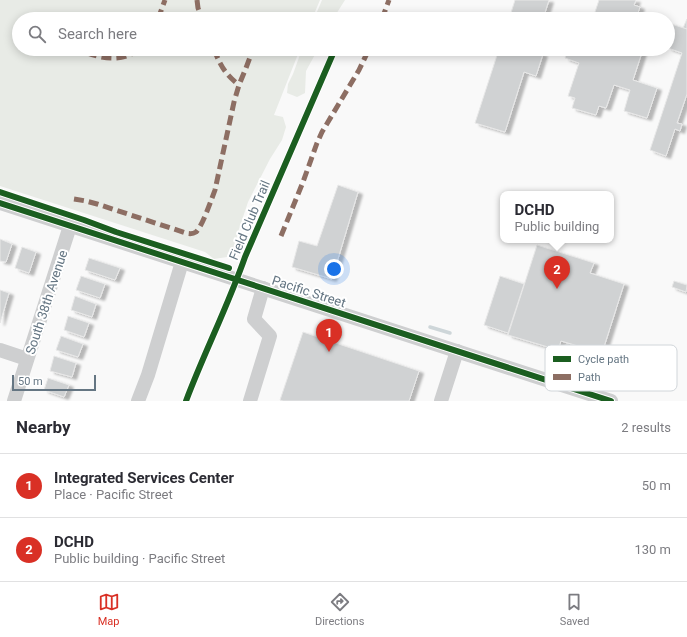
<!DOCTYPE html>
<meta charset="utf-8">
<style>
:root{--surface:#fff;--page:#f2f2f3;--text:#2b2b33;--muted:#7c7c81;--line:#e1e1e2;--accent:#d93025}
body{margin:0;font-family:Roboto,sans-serif;background:var(--page);color:var(--text)}
.scale{position:absolute;left:12px;bottom:10px;width:84px;box-sizing:border-box;padding-left:4px;border:2px solid #657683;border-top:0;font-size:11px;line-height:14px;white-space:nowrap;color:#657683;-webkit-text-stroke:3px #fff;paint-order:stroke}
.you{position:absolute;left:334px;top:269px;width:14px;height:14px;margin:-10px;border:3px solid #fff;border-radius:50%;background:#1a73e8;box-shadow:0 0 0 6px #1a73e833}
.badge{display:grid;place-items:center;width:26px;height:26px;border-radius:50%;background:var(--accent);color:#fff;font-size:13px;font-weight:700}
.pin{position:absolute;translate:-50% -33px;filter:drop-shadow(0 1px 2px #0008)}
.pin::after{content:'';position:absolute;top:21px;width:14px;height:12px;background:inherit;clip-path:polygon(0 0,100% 0,50% 100%)}
.popup{position:absolute;left:500px;top:191px;width:114px;height:52px;box-sizing:border-box;display:grid;place-content:center;border-radius:8px;background:var(--surface);filter:drop-shadow(0 1px 3px #0005);font-size:13px;white-space:nowrap;color:var(--muted)}
.popup b{font-size:15px;color:var(--text)}
.popup::after{content:'';position:absolute;left:50%;top:100%;margin-left:-8px;border:8px solid transparent;border-top-color:var(--surface)}
.list{margin:0;padding:0;list-style:none}
h2{display:flex;justify-content:space-between;align-items:center;height:52px;margin:0;padding:0 16px;font-size:17px}
h2 small{font-size:13px;font-weight:400;color:var(--muted)}
.list li{display:grid;grid-template-columns:26px 1fr auto;gap:12px;align-items:center;box-sizing:border-box;height:64px;padding:0 16px;border-top:1px solid var(--line)}
.list b{display:block;font-size:15px;white-space:nowrap}
.list p{margin:0;font-size:13px;white-space:nowrap;color:var(--muted)}
.list em{font-size:13px;font-style:normal;color:var(--muted)}
.icon{flex:none;width:22px;height:22px;fill:none;stroke:currentColor;stroke-width:2;stroke-linecap:round;stroke-linejoin:round}
.map{position:relative;flex:none;width:687px;height:401px;overflow:hidden}
.search{position:absolute;background:var(--surface);box-shadow:0 2px 10px #0003;left:12px;right:12px;top:12px;height:44px;display:flex;align-items:center;gap:10px;box-sizing:border-box;padding:0 14px;border-radius:22px;color:var(--muted);font-size:15px}
.sheet{height:180px;background:var(--surface)}
nav{display:flex;justify-content:space-around;align-items:center;box-sizing:border-box;height:56px;border-top:1px solid var(--line);background:var(--surface);font-size:11px;color:var(--muted)}
nav a{display:grid;justify-items:center;gap:2px}
nav .on{color:var(--accent)}
.map>svg:first-child{display:block}
</style>
<div class="map">
<svg width="687" height="401" viewBox="0 0 687 401">
<defs>
<filter id="shadow"><feDropShadow dx="4.5" dy="2.5" stdDeviation="1" flood-color="#0004"/></filter>
</defs>
<rect width="100%" height="100%" fill="#f9f9f9"/>
<g fill="#e8ebe6">
<path d="M0,0H320L312,19H19V49H300L274,115L283,117L286,127L282,140L270,159L248,202L239,229L234,248L227,257L214,259L205,252L0,186Z"/>
<path d="M322,0H345L333,19H314Z"/>
<path d="M302,49H318L306,71L305,93L297,97L287,93L288,84L293,74Z"/>
</g>
<g fill="none" stroke-linecap="round" stroke-linejoin="round">
<path stroke="#ced6d9" stroke-width="3.5" d="M430,327L450,333"/>
</g>
<g fill="#d0d2d3" stroke="#e8e8e8" filter="url(#shadow)">
<path d="M515,0H549L543,19H509Z"/>
<path d="M599,0H636L634,5L640,7L636,19L593,18Z"/>
<path d="M687,19V29L683,28Z"/>
<path d="M668,23L687,29V94L677,123L682,124L680,131L675,129L666,156L650,150L682,53L668,48Z"/>
<path d="M499,49H533V51L543,54L536,76L524,72L505,132L475,123Z"/>
<path d="M568,49H643L633,80L657,88L647,118L624,111L630,90L614,85L606,108L599,106L596,115L572,108L575,98L568,96L579,63L565,58Z"/>
<path d="M338,185L358,192L332,279L292,267L299,241L317,246Z"/>
<path d="M0,239L12,244L6,262L0,261Z"/>
<path d="M537,245L594,263L590,273L624,284L602,353L561,341L558,350L508,335Z"/>
<path d="M22,247L36,252L29,273L15,268Z"/>
<path d="M89,258L120,268L115,280L85,270Z"/>
<path d="M81,276L105,284L100,298L76,290Z"/>
<path d="M500,276L524,284L508,333L484,325Z"/>
<path d="M674,281L687,285L686,292L672,287Z"/>
<path d="M0,290L9,293L0,323Z"/>
<path d="M75,296L96,304L92,317L71,310Z"/>
<path d="M68,316L89,323L84,337L64,330Z"/>
<path d="M303,332L419,371L409,401H283L280,400Z"/>
<path d="M61,336L83,344L78,357L56,350Z"/>
<path d="M54,356L76,363L72,377L50,371Z"/>
<path d="M48,378L69,385L64,397L44,390Z"/>
</g>
<g fill="none" stroke-linecap="round" stroke-linejoin="round">
<g stroke="#cecfd0" stroke-width="14">
<path d="M0,203L611,401"/>
<path d="M0,350L27,359"/>
<path d="M14,401L70,226"/>
<path d="M138,401L148,375L182,262"/>
<path d="M250,401L270,336L254,319L263,288"/>
<path d="M441,401L457,351"/>
</g>
<g stroke="#8d6e63" stroke-width="5" stroke-dasharray="10 5" stroke-linecap="butt">
<path d="M197,0L198,8L202,19"/>
<path d="M158,19L165,0"/>
<path d="M382,19L389,0"/>
<path d="M214,49C220,65 225,74 239,85"/>
<path d="M87,53C104,59 124,62 139,49"/>
<path d="M74,199L86,201L97,204L186,233C189,234 193,234 196,232C202,227 212,198 215,190L234,102L239,85L246,68L253,49"/>
<path d="M281,236L303,182L317,143L322,132L359,70L369,49"/>
</g>
<g stroke="#fff" stroke-width="8">
<g id="cycleway">
<path d="M0,192L84,220L116,232L229,268"/>
<path d="M0,203L611,401"/>
<path d="M186,401C204,353 228,306 245,257L335,49"/>
</g>
</g>
<use href="#cycleway" stroke="#1b5e20" stroke-width="6"/>
</g>
<g text-anchor="middle" stroke-width="4" stroke-linejoin="round" paint-order="stroke">
<g font-size="13" fill="#657683" stroke="#fff">
<text transform="translate(249 220) rotate(-67)" y="5">Field Club Trail</text>
<text transform="translate(309 291) rotate(18)" y="5">Pacific Street</text>
<text transform="translate(46 302) rotate(-72)" y="5">South 38th Avenue</text>
</g>
</g>
<rect x="545" y="345" width="132" height="46" rx="6" fill="#fff" stroke="#d1d6da" stroke-width="1"/>
<rect x="553" y="356" width="18" height="6" fill="#1b5e20"/>
<rect x="553" y="374" width="18" height="6" fill="#8d6e63"/>
<g font-size="11" fill="#657683">
<text x="578" y="363">Cycle path</text>
<text x="578" y="381">Path</text>
</g>
</svg>
<div class="scale">50 m</div>
<div class="you"></div>
<div class="pin badge" style="left:329px;top:352px">1</div>
<div class="pin badge" style="left:557px;top:289px">2</div>
<div class="popup"><b>DCHD</b>Public building</div>
<div class="search"><svg class="icon" aria-label="search" viewBox="0 0 24 24"><circle cx="10" cy="10" r="6"/><path d="M15 15l6 6"/></svg>Search here</div>
</div>
<section class="sheet">
<h2>Nearby<small>2 results</small></h2>
<ul class="list">
<li><span class="badge">1</span><div><b>Integrated Services Center</b><p>Place · Pacific Street</p></div><em>50 m</em></li>
<li><span class="badge">2</span><div><b>DCHD</b><p>Public building · Pacific Street</p></div><em>130 m</em></li>
</ul>
</section>
<nav>
<a class="on"><svg class="icon" aria-label="map" viewBox="0 0 24 24"><path d="M3 6l6-2 6 2 6-2v14l-6 2-6-2-6 2zM9 4v14M15 6v14"/></svg>Map</a>
<a><svg class="icon" aria-label="directions" viewBox="0 0 24 24"><path d="M12 3l9 9-9 9-9-9zM9 14v-3h6M13 9l2 2-2 2"/></svg>Directions</a>
<a><svg class="icon" aria-label="saved" viewBox="0 0 24 24"><path d="M7 4h10v16l-5-4-5 4z"/></svg>Saved</a>
</nav>
